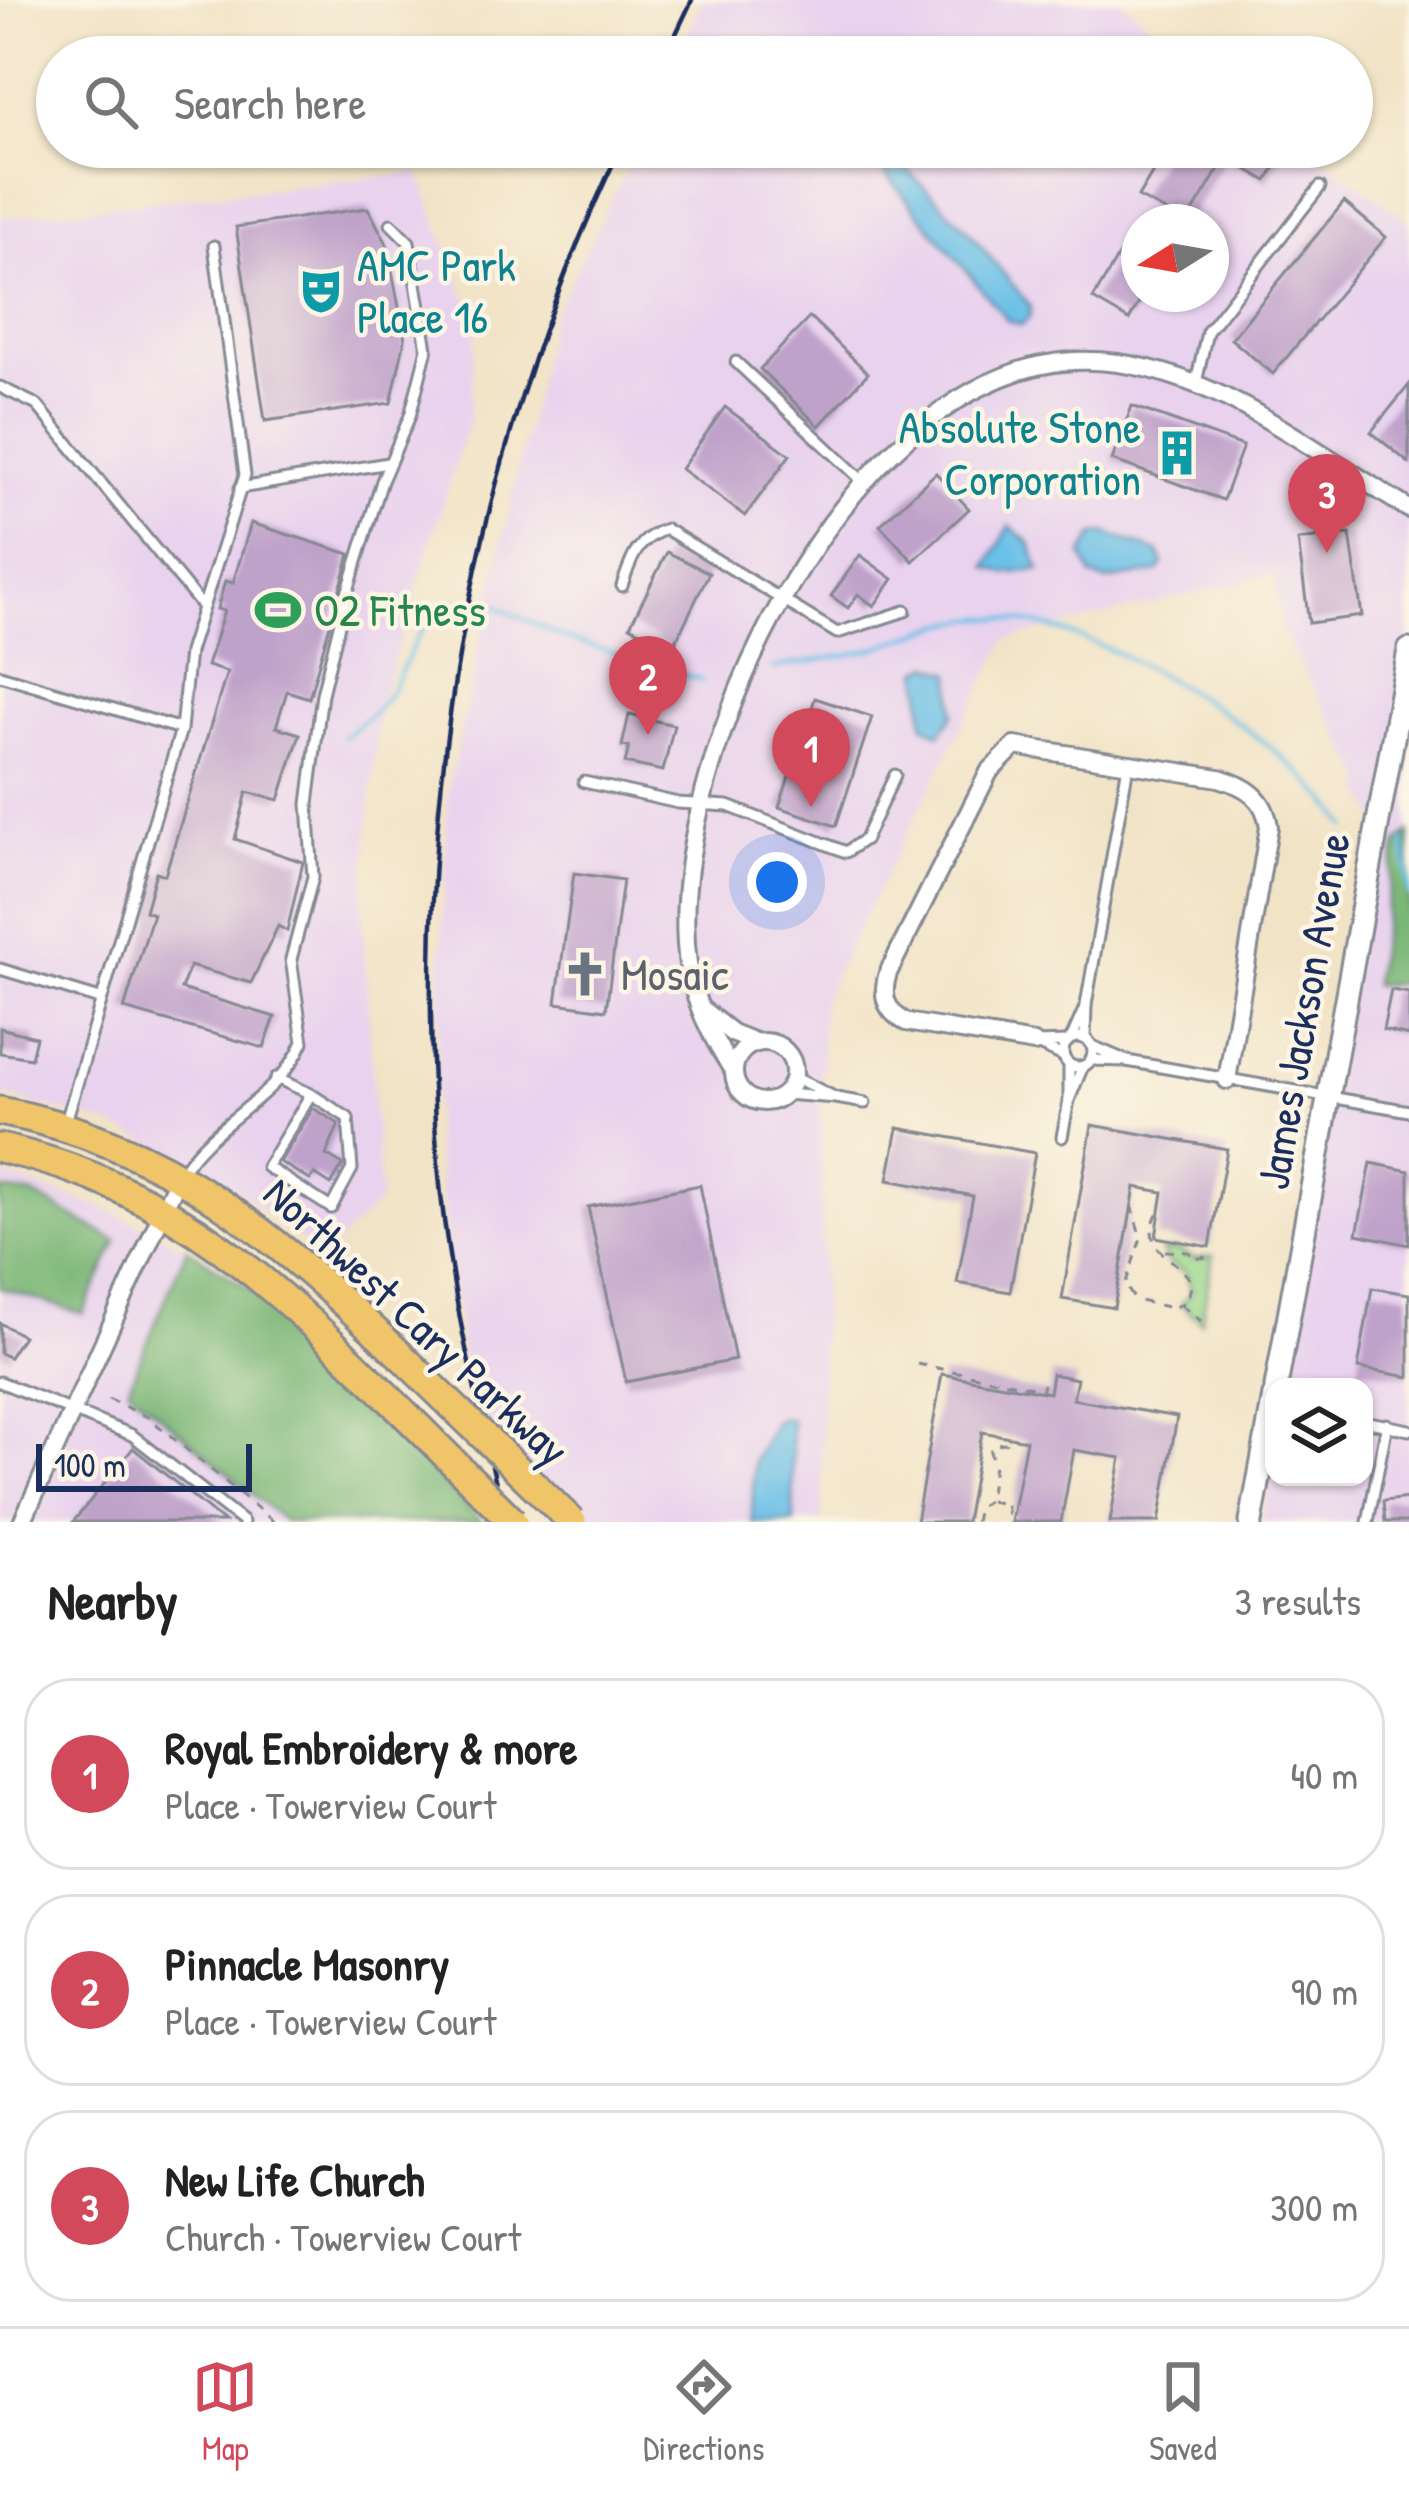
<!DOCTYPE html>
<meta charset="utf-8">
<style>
:root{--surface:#fff;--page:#f6f6f6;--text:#222;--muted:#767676;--line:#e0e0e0;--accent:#d1495b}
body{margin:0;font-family:"Patrick Hand",sans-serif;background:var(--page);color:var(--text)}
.controls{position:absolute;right:36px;bottom:36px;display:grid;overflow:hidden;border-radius:24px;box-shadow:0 3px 9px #0004}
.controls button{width:108px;height:108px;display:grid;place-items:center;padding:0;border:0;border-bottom:3px solid var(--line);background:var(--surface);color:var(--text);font:60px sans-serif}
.compass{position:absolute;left:1121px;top:204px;width:108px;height:108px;border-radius:50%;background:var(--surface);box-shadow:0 3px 9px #0004;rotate:259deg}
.scale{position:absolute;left:36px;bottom:30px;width:216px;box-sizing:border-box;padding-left:12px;border:6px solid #1b2f5e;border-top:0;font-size:33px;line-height:42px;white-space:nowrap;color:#1b2f5e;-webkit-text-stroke:9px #fcf5e5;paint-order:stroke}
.you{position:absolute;left:777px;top:882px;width:42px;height:42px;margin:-30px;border:9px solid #fff;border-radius:50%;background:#1a73e8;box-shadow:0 0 0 18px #1a73e833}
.badge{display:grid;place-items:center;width:78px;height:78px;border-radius:50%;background:var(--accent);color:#fff;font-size:39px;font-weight:700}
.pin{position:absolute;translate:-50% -99px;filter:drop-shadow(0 3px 6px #0008)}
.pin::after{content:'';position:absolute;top:63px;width:42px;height:36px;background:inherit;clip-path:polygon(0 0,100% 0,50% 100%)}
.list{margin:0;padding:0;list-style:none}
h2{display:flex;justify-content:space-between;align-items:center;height:156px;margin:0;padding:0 48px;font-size:51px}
h2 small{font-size:39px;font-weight:400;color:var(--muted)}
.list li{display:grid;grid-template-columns:78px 1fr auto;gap:36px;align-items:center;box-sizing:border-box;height:192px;margin:0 24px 24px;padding:0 24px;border:3px solid var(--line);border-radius:48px}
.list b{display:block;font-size:45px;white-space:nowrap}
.list p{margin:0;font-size:39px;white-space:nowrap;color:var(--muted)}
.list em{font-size:39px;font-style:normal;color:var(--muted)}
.icon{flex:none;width:66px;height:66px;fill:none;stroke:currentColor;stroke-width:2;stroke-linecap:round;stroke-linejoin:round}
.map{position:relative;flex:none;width:1409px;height:1522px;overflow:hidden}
.search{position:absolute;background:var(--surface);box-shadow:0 3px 9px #0004;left:36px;right:36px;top:36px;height:132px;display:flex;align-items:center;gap:30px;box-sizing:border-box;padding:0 42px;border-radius:66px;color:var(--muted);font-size:45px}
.sheet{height:804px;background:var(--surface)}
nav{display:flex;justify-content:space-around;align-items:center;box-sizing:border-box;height:168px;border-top:3px solid var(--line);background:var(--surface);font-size:33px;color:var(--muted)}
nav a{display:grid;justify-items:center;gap:6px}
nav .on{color:var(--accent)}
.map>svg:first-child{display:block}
</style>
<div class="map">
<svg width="1409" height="1522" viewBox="0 0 1409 1522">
<rect width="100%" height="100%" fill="#fcf5e5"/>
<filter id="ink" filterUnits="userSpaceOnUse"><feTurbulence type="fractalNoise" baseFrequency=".00833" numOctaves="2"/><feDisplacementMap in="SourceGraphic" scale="24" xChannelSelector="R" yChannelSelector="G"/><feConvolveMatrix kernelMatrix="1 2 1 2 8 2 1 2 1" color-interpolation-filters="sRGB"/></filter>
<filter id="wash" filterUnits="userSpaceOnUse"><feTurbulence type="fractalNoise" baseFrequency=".004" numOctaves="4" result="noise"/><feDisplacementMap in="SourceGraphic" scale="48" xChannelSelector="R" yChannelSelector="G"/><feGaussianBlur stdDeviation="2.7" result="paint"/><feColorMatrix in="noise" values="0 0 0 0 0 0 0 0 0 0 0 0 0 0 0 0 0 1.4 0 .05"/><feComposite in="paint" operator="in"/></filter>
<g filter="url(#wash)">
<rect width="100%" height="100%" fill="#f1e3c6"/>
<g fill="#e8d2ee" fill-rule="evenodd">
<path d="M702,0H1119L1191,57H677Z"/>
<path d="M638,147H1309L1409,222V1522H1262L1274,1451V1477H1364V1387H1285L1379,821L1363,792L1365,778L1282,633L1274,574L1006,640L822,999V1522H556L500,1464L468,1396L434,1138L448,790L550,322ZM1139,222H1211V294H1139Z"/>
<path d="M419,173L476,326L469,421L378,710L362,908L380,1201L322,1257L241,1193L154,1143L104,1123L0,1094V218Z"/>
<path d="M0,1174L108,1210L214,1261L322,1356L482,1522H0Z"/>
</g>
<path fill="#9ad68b" stroke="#5a8274" stroke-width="3" d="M1177,1249L1195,1259L1213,1256L1201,1321L1181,1305L1191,1292L1187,1274L1168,1263L1162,1251Z"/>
<g fill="#7bb777" stroke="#4b736a" stroke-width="3">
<path d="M1409,833V982L1373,985L1397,844Z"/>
<path d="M0,1190L32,1194L117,1241L83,1314L0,1288Z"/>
<path d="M187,1248L258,1295L482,1522H285L128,1388Z"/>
</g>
<g fill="#6bc0e7" stroke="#4378a2" stroke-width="3">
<path d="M885,160L899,162L966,228L1031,307L1029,318L1022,325L1008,321L885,173Z"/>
<path d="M1010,526L1030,543L1040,570L1006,573L987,567Z"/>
<path d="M1106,533L1158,552L1163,564L1158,572L1106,581L1092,576L1082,555L1094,535Z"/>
<path d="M930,665L952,673L954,713L940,734L924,725L920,670Z"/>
<path d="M783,1417L791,1420L794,1522H752L754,1461L775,1420Z"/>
</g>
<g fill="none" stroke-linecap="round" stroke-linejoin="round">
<g stroke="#6bc0e7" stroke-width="4.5">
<path d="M477,603L495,605L562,637L701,680"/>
<path d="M773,668C805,662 840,658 872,649C908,638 946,619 986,618C1089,614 1295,742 1347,827"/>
<path d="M344,737C358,726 375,713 386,698C409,667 414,616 457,601"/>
<path d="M1404,841L1409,894"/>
</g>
</g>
<g id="blocks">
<g fill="#bfa2ca">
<path d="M1168,147H1287L1267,181L1226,157L1187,222L1138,197Z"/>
<path d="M1344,202L1386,237L1273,374L1231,339Z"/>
<path d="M368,208L387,244L405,339L391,403L265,421L236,227Z"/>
<path d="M1123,248L1139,258V294H1144L1129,320L1093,299Z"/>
<path d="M810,317L868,373L819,426L760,369Z"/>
<path d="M1409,385V463L1371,432Z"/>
<path d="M1132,406L1243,446L1223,500L1112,460Z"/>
<path d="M725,407L790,455L745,516L681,469Z"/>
<path d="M936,473L969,509L913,561L880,525Z"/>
<path d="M251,523L350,554L309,698L287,691L276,727L300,734L279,800L247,792L235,839L303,862L287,931L278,926L251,983L190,966L181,989L275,1017L264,1048L124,1009L153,914L145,911L156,872L165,875L227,672L207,666L224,611L217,609L225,581L233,583Z"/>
<path d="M1350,534L1362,616L1309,623L1298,540Z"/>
<path d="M667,552L709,573L673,647L630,626Z"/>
<path d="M860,555L893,579L874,606L858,594L848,608L831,596Z"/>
<path d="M815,698L872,717L836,826L779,807Z"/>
<path d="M629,715L674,725L663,771L625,763L629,747L622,746Z"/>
<path d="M574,873L623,880L606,1010L556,1003Z"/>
<path d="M1391,990L1409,993V1036L1383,1030Z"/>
<path d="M0,1028L36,1037L31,1058L0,1053Z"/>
<path d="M313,1108L339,1124L326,1155L343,1165L331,1185L314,1174L310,1180L280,1162Z"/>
<path d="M1092,1125L1227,1149L1210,1247L1156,1237L1163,1192L1135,1187L1114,1308L1062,1299Z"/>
<path d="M898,1128L1035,1153L1010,1292L957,1283L973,1196L888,1180Z"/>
<path d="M1371,1163L1409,1171V1245L1357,1234Z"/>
<path d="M700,1185L735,1360L626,1382L588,1207Z"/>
<path d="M1372,1288L1409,1294V1377L1358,1368Z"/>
<path d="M0,1323L23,1336L9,1357L0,1353Z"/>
<path d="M942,1374L1049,1393L1052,1374L1077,1379L1073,1399L1177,1417L1159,1522H1110L1121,1458L1074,1450L1061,1522H1011L1026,1440L982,1432L966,1522H916Z"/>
<path d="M133,1448L224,1522H73Z"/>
<path d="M1409,1498V1522H1385L1383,1501Z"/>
</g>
</g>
</g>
<g filter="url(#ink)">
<use href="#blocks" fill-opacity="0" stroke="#868992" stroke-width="3"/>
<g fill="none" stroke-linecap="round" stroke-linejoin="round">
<g stroke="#868992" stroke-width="15">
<g id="service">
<path d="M736,362L866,484"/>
<path d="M1196,383L1207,332L1320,187"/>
<path d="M0,387L37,405L202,606"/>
<path d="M240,488L388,463"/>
<path d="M622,586C631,559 637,539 666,529L837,633L905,611"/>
<path d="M0,675L181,729"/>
<path d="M584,782L678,803L728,806L846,852L865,839L895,775"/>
<path d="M0,969L100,999"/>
<path d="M1086,1005L1128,765"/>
<path d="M1072,1037L1086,1005L1085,1039"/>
<circle cx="1078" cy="1052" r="15"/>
<path d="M1063,1056L1034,1043L1067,1042"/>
<path d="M1091,1060L1127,1061L1092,1046"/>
<path d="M1127,1061L1409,1111"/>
<path d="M1069,1064V1100L1083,1066"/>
<path d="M276,1078L311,1094L267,1167L331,1208L352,1169L348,1118L311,1094"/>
<path d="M785,1094L836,1098L794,1077"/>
<path d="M836,1098L865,1103"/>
<path d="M65,1125L181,729L189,652L245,475L214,246"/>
<path d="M1062,1137L1069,1100"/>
<path d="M182,1172C214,1120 278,1100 303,1042L291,959L313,877L308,804L322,694L346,597L382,481L410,416L427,349L409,242L391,224"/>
<path d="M0,1382L132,1435L243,1522"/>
<path d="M1364,1421L1409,1430"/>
<path d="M1368,1522L1387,1424"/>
</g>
</g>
<g stroke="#868992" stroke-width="22">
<g id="minor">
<path d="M700,1008L732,1033L757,1043"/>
<circle cx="764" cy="1072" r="30"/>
<path d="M1034,1043L906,1022C885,1011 881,995 888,973L989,772L1015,746L1219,778C1246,786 1265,797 1269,827L1227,1080"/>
<path d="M734,1072C712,1039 694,1004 688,964C661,766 849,371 1074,361C1198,355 1307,448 1409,509"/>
<path d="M22,1522L179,1176"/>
</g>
</g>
<g stroke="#868992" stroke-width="27">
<g id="tertiary">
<path d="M1276,1387L1409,650"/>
<path d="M1251,1522L1274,1396"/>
</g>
</g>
<g stroke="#868992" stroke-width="33">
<g id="primary">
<path d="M0,1111C169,1143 277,1238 397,1352"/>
<path d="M0,1148C179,1188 283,1293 408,1417"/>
</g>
</g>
<g stroke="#868992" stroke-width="3" stroke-dasharray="9 9" stroke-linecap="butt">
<path d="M1131,1205L1141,1238L1125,1285L1135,1300L1173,1308L1187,1301L1192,1283C1176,1254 1135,1252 1160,1208"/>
<path d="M1165,1251L1189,1252L1194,1259L1213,1256"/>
<path d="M1181,1305L1201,1321"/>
<path d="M917,1364L1042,1389L1043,1384"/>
<path d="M108,1399L148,1417L274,1522"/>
<path d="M990,1501L1006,1504L1009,1522"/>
<path d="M975,1522L978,1507L989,1500L994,1465L990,1451L995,1444L1006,1443L1007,1437"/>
</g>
<use href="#service" stroke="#fff" stroke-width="9"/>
<use href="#minor" stroke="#fff" stroke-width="16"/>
<use href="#tertiary" stroke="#fff" stroke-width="21"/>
<use href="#primary" stroke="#f0c469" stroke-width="27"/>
<g stroke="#1b2f5e" stroke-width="4.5">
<path d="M665,57L692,0"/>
<path d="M505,1522C478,1405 448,1285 438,1164C409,813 468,464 621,147"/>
</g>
<g stroke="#868992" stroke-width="33" stroke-linecap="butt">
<g id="primary-bridge">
<path d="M397,1352L572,1522"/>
<path d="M408,1417L513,1522"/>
</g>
</g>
<use href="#primary-bridge" stroke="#f0c469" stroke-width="27"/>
</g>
</g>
<defs>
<g id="theatre-bare" transform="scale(3.6)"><path d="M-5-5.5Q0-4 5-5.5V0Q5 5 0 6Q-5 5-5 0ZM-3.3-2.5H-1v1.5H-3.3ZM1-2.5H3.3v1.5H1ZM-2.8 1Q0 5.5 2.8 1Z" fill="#0f9aa8" stroke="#fcf5e5" stroke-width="2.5" paint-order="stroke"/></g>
<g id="building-bare" transform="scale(3.6)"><path d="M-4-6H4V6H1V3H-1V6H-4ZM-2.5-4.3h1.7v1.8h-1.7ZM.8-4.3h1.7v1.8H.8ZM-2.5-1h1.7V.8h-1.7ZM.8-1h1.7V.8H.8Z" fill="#0f9aa8" stroke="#fcf5e5" stroke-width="2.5" paint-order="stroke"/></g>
<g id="stadium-bare" transform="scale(3.6)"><path d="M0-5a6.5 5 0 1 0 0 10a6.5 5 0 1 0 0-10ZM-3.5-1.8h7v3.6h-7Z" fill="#2e9e5b" stroke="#fcf5e5" stroke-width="2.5" paint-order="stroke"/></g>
<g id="church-bare" transform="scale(3.6)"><path d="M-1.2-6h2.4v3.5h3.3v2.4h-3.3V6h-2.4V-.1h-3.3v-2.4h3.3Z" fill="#6b7280" stroke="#fcf5e5" stroke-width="2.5" paint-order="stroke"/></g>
</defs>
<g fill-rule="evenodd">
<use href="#theatre-bare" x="321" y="291"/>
<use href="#building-bare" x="1177" y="453"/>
<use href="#stadium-bare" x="278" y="610"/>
<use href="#church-bare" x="585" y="974"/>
</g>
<g text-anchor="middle" stroke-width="9" stroke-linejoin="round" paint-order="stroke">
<g font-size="45" fill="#0d838f" stroke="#fcf5e5" text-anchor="start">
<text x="357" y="281">AMC Park<tspan x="357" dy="52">Place 16</tspan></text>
<text x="1141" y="443" text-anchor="end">Absolute Stone<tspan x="1141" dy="52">Corporation</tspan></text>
</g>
<g font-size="45" fill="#27864d" stroke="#fcf5e5" text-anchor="start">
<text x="314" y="626">O2 Fitness</text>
</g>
<g font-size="45" fill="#5b616d" stroke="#fcf5e5" text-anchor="start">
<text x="621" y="990">Mosaic</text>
</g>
<g font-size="45" fill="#1b2f5e" stroke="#fcf5e5">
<text transform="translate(1303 1011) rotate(-80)" y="16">James Jackson Avenue</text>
<text transform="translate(417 1321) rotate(43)" y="16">Northwest Cary Parkway</text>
</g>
</g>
</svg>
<div class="controls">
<button><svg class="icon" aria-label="layers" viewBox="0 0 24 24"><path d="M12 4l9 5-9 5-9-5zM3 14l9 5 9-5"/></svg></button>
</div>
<svg class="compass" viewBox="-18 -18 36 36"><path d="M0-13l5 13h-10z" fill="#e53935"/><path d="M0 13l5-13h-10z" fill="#767676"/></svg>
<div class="scale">100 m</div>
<div class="you"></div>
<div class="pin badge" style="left:811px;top:807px">1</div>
<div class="pin badge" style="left:648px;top:735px">2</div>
<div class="pin badge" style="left:1327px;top:553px">3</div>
<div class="search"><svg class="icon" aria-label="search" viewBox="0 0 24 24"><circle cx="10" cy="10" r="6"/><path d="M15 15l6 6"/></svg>Search here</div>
</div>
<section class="sheet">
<h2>Nearby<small>3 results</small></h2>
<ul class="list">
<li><span class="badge">1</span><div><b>Royal Embroidery &amp; more</b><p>Place · Towerview Court</p></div><em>40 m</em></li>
<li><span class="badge">2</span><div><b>Pinnacle Masonry</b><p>Place · Towerview Court</p></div><em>90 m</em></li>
<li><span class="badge">3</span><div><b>New Life Church</b><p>Church · Towerview Court</p></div><em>300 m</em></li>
</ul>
</section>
<nav>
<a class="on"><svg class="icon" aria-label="map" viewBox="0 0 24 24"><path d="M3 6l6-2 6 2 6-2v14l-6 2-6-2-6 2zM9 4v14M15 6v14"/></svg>Map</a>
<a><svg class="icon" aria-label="directions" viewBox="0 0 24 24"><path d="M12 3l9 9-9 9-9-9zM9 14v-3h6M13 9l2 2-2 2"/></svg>Directions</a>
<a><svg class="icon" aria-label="saved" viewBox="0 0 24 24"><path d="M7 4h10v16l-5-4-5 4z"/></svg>Saved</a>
</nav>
